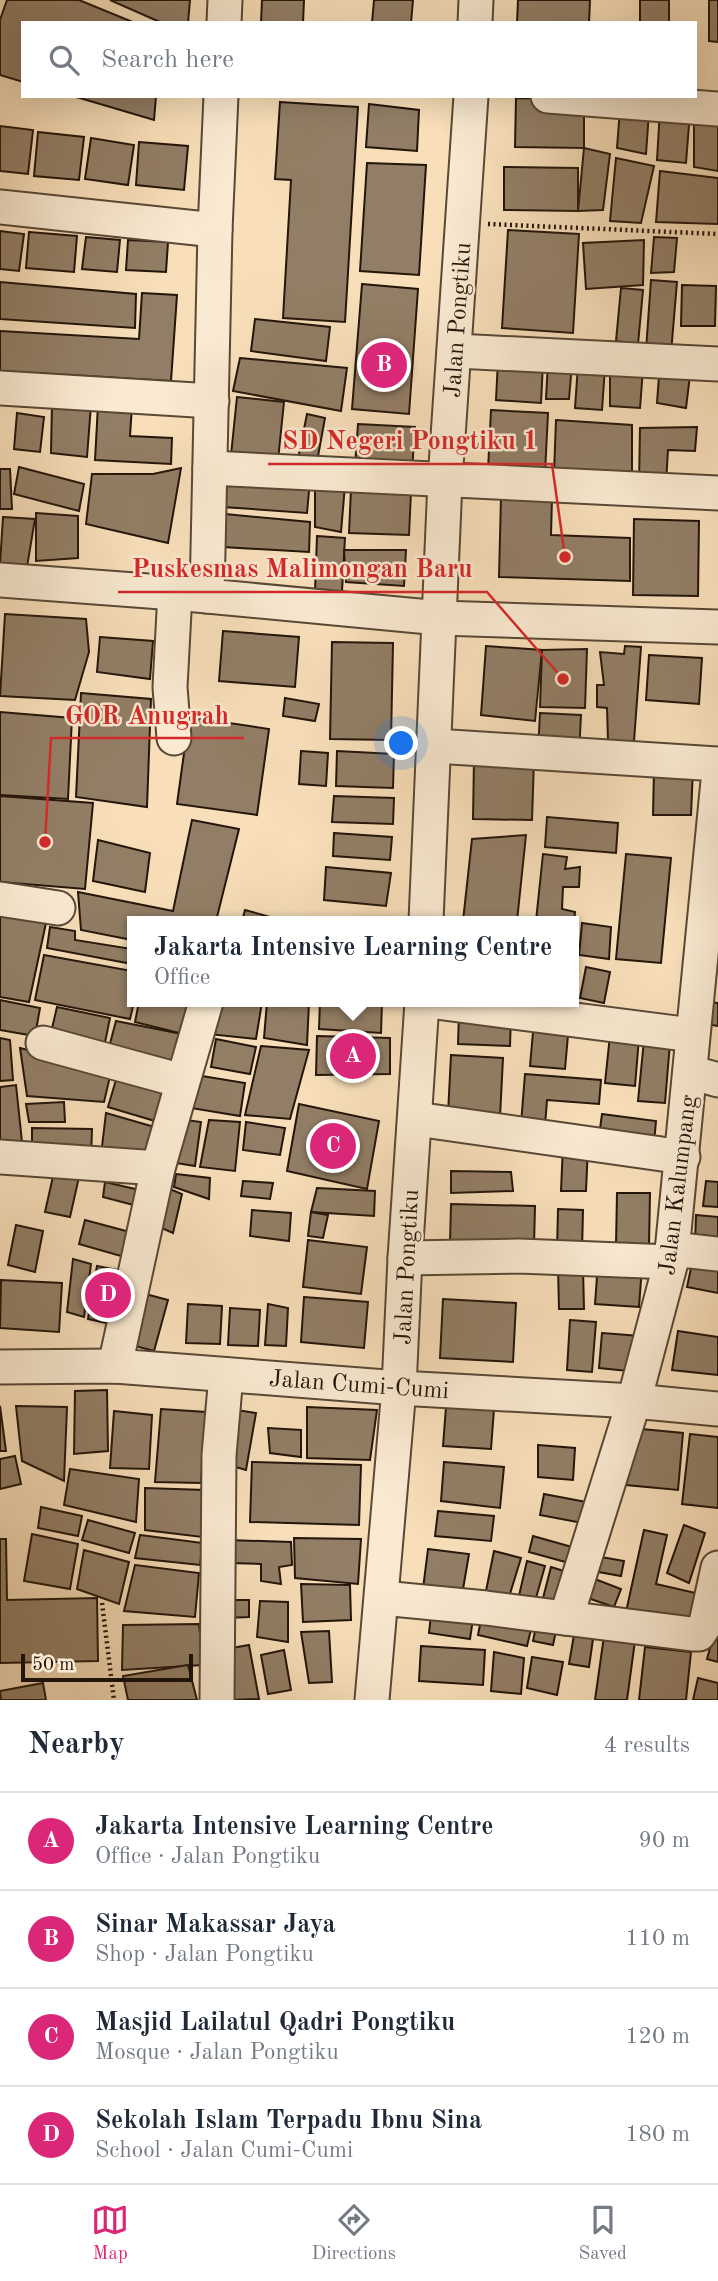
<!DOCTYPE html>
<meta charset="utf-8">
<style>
:root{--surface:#fff;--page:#f2f2f3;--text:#1f2937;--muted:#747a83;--line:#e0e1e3;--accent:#db2777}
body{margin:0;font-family:"Old Standard TT",serif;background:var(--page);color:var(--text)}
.scale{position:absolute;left:21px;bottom:18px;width:172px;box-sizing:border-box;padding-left:7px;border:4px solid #23150a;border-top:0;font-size:19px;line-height:24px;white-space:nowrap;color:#23150a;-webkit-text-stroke:5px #faead2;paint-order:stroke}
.you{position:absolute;left:402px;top:744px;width:24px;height:24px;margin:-18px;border:5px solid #fff;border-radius:50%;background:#1a73e8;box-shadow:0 0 0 10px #1a73e833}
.badge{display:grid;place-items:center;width:46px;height:46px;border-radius:50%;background:var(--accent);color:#fff;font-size:23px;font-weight:700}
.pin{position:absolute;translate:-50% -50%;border:4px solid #fff;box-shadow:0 2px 7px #0006}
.popup{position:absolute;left:127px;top:916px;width:452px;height:91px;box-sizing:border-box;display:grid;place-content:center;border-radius:0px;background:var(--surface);filter:drop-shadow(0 2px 5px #0005);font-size:23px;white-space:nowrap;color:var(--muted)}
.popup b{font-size:26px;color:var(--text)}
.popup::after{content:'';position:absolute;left:50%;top:100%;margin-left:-14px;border:14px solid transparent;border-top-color:var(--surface)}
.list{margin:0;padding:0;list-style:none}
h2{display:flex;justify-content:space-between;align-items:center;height:91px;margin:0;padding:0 28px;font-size:30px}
h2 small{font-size:23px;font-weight:400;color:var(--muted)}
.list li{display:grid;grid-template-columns:46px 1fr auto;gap:21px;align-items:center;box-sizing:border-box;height:98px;padding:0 28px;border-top:2px solid var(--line)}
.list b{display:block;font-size:26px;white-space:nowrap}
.list p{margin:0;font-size:23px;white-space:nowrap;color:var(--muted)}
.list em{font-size:23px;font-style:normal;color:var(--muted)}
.icon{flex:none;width:38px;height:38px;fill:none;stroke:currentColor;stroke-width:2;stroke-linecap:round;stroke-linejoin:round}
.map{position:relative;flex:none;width:718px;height:1700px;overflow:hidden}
.search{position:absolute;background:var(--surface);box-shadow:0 7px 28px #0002;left:21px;right:21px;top:21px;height:77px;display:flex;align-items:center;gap:18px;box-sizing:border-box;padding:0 24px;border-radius:0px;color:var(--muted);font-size:26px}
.sheet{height:483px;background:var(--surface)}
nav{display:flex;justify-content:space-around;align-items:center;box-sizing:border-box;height:98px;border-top:2px solid var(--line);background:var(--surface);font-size:19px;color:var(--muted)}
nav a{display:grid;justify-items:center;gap:4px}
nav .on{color:var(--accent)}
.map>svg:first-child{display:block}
</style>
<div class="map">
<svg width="718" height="1700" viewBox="0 0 718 1700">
<rect width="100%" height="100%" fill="#f8dfba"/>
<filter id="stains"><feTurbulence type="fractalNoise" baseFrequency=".00286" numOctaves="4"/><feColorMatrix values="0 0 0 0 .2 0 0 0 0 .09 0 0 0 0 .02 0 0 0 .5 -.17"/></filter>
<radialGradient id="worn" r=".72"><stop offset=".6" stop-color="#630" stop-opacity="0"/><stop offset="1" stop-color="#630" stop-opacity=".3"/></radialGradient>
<g fill="#927e66" stroke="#23150a" stroke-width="2">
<path d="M7,0H79L135,23H23V82L0,75V20Z"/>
<path d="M110,0H190L188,23H162Z"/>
<path d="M262,0H304L303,23H261Z"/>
<path d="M374,0H413L411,23H372Z"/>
<path d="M518,0H590L589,23H517Z"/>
<rect x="640" y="0" width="29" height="23"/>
<path d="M709,0H718V42L709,41Z"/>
<path d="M73,96H156L154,120Z"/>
<path d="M516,98L584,99V148L515,147Z"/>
<path d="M280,102L358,107L345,322L283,318L291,180L275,179Z"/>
<path d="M369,104L419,110L417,151L366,147Z"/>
<path d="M620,109L649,112L646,154L617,148Z"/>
<path d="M660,109L690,112L686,163L657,160Z"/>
<path d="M694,121L718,124V171L694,167Z"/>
<path d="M0,126L33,130L28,174L0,171Z"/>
<path d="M38,132L84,137L79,180L34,176Z"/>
<path d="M91,138L134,145L128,185L85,179Z"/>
<path d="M139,142L188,146L184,190L136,185Z"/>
<path d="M584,148L610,154L603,210L578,211Z"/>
<path d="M616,158L654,166L641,223L610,221Z"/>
<path d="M367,163L426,165L419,275L360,271Z"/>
<path d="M504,167L578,168V211L504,210Z"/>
<path d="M660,171L718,178V224L656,222Z"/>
<path d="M508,230L579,234L573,333L502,328Z"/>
<path d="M0,231L24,234L19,271L0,269Z"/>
<path d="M29,232L77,236L74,272L26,268Z"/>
<path d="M86,237L120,240L117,272L82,269Z"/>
<path d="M654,237L677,238L674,272L651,273Z"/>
<path d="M128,240L168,242L166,272L126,270Z"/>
<path d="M644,240L643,285L586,289L583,243Z"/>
<path d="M651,280L677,282L671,353L646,350Z"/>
<path d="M0,282L136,294L135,328L0,319Z"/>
<path d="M362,284L418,289L409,414L352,409Z"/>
<path d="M682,285L716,286L715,326H681Z"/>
<path d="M621,288L643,290L638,344L616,341Z"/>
<path d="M142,293L177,295L171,381L0,371V331L139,339Z"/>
<path d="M255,319L330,327L326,361L251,351Z"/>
<path d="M240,358L347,368L341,411L233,391Z"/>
<path d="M498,360L543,363L541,403L496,400Z"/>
<path d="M548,362L572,364L569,399H546Z"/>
<path d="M660,363L691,367L686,408L657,403Z"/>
<path d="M578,365L605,367L602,410L575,408Z"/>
<path d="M610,367L643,369L640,408L610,406Z"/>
<path d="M237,397L284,402L278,460L231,455Z"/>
<path d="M52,402L91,405L87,457L51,453Z"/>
<path d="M98,405L132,406L130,436L172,438L171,464L95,460Z"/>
<path d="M491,410L548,413L545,473L488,470Z"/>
<path d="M17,413L44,417L40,452L14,449Z"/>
<path d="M307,414L325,418L316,467L297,464Z"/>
<path d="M556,420L632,425V483L554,473Z"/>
<path d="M358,424L415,427L412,471L355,466Z"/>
<path d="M697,427L695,451L668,450L666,483L639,485L640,428Z"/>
<path d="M19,467L84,484L79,511L14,494Z"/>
<path d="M181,468L168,543L86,524L92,474H153Z"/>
<path d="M0,469H10L12,509H0Z"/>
<path d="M226,474L310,480L307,513L223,507Z"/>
<path d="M315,485H345L341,532L315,527Z"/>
<path d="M351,489L411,492L409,535L349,533Z"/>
<path d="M501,497L552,498L551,535L630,538V581L499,577Z"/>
<path d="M36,513L78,516V558L36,561Z"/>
<path d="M225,514L310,522L309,552L223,547Z"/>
<path d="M3,517L35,519L27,567L0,564Z"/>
<path d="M634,519L699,521L698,596L633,595Z"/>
<path d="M317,536L345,538L342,591H315Z"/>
<path d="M344,550H406L404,586L346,582Z"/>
<path d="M5,614L86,619L89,652L75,700L0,696Z"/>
<path d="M223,631L299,637L295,687L219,681Z"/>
<path d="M100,637L153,641L150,679L97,672Z"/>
<path d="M332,642L393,643L391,740L330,739Z"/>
<path d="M486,646L542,650L535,721L481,715Z"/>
<path d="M625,646L641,647L634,741H608L607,708L597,707V685H604L600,652L624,654Z"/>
<path d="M587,649L585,708L540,707L542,650Z"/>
<path d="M649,655L702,658L699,704L646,700Z"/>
<path d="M81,693L151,699L147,807L76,797Z"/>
<path d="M285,698L319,704L315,721L283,716Z"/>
<path d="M0,712L72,718L68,799L0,795Z"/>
<path d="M540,713L581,715L579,753L538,751Z"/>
<path d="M189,717L269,729L257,815L177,804Z"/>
<path d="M301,751L328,753L326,786L299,784Z"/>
<path d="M337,751L394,754L393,788L336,786Z"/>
<path d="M474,759L534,760L532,820L473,819Z"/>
<path d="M654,768H693L691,815H653Z"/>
<path d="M0,796L93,803L85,889L0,882Z"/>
<path d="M334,796L394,798L393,824L332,822Z"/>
<path d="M547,817L618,823L616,853L545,847Z"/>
<path d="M192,820L239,829L216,921H132V940L81,930L78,892L173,911Z"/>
<path d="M334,833L392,837L390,860L333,856Z"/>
<path d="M526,835L517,921H463L472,839Z"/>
<path d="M98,840L150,853L145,892L93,881Z"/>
<path d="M543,854L567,857L565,869L580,867L579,887H563L562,909L575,912L574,924V921H536Z"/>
<path d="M626,854L671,858L661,963L616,959Z"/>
<path d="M326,867L391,873L386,906L324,900Z"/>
<path d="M245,910L270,917L269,921H242Z"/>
<path d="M0,915L46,923L29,1002L0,997Z"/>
<path d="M582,923L611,927L609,959L579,955Z"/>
<path d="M50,927L75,931V940L132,949V964L47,948Z"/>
<path d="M44,955L132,971L134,1002L130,1019L35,1000Z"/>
<path d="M586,967L610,972L604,1003L580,998Z"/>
<path d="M0,1000L40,1008L35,1036L0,1030Z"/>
<path d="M139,1002H195L187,1035L135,1022Z"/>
<path d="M219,1002H262L256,1039L208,1034Z"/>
<path d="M267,1002H309L307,1045L264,1038Z"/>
<path d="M320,1002H382L381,1033L319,1029Z"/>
<path d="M708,1002L718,1003V1026L705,1024Z"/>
<path d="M57,1007L110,1018L103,1052L49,1041Z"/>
<path d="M459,1013L511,1015L510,1046L458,1044Z"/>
<path d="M116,1021L187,1035L177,1070L107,1055Z"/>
<path d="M534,1021L569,1024L565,1069L530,1066Z"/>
<path d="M610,1035L639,1038L635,1086L605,1083Z"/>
<path d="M317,1036L390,1038V1074L316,1075Z"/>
<path d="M0,1038L10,1040L13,1080L0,1081Z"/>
<path d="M216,1039L256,1047L250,1074L211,1067Z"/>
<path d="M644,1040L670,1043L665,1103L638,1101Z"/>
<path d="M261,1046L309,1050L290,1119L245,1115Z"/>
<path d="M20,1048L111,1072L104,1102L27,1096Z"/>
<path d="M451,1055L503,1058L500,1117L448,1114Z"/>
<path d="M118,1073L168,1088L158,1122L108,1107Z"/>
<path d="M525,1074L601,1080L599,1104L547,1100L545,1126L521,1124Z"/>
<path d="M196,1075L245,1083L240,1116L191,1108Z"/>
<path d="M16,1085L22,1142L0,1145V1087Z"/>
<path d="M64,1102L65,1122H29L26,1104Z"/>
<path d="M299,1104L379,1121L367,1189L287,1171Z"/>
<path d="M106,1113L158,1128L154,1160L101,1155Z"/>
<path d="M602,1114L656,1121L654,1143L599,1136Z"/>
<path d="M179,1119L201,1122L195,1166L176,1163Z"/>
<path d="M209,1120L240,1122L235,1171L200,1167Z"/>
<path d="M246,1122L285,1128L280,1155L243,1150Z"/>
<path d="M32,1128L92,1129L91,1158L32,1153Z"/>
<path d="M563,1145L588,1146L586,1191H561Z"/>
<path d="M451,1171L511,1172L513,1191L451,1193Z"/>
<path d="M54,1172L79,1177L70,1217L45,1212Z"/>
<path d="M176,1174L210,1178L209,1199L174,1187Z"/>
<path d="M243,1181L273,1183L270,1199L241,1196Z"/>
<path d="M706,1181L718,1182V1207L703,1206Z"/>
<path d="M105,1182L144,1191L141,1207L103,1197Z"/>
<path d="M165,1187L182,1194L173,1233L157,1226Z"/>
<path d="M317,1188L375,1191L374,1216L311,1212Z"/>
<path d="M617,1193H650L649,1246H616Z"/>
<path d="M451,1204L535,1206L534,1246L450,1243Z"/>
<path d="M558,1209L583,1210L582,1252H557Z"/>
<path d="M252,1210L291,1213L289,1241L250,1236Z"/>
<path d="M311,1212L328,1215L323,1238L308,1236Z"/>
<path d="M696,1215L718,1217V1245L695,1243Z"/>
<path d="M85,1220L141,1235L135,1260L79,1244Z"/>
<path d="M16,1225L43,1231L35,1272L8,1265Z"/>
<path d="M308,1240L367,1247L361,1294L303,1287Z"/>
<path d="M694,1254L718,1259V1293L687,1287Z"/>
<path d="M73,1259L91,1264L84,1317L67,1312Z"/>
<path d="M598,1263L642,1266L639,1307L595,1304Z"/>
<path d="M97,1266L128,1272L120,1326L88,1319Z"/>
<path d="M558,1268H583L584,1309H559Z"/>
<path d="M1,1280L62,1283L59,1332L0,1328Z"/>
<path d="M138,1292L168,1300L154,1351L124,1343Z"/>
<path d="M304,1297L368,1302L364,1348L301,1342Z"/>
<path d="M443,1299L516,1303L513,1362L440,1358Z"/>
<path d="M188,1304L222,1306L220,1344L186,1343Z"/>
<path d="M268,1304L288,1308L286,1346L265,1345Z"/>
<path d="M230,1308L260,1310L258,1346L228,1345Z"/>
<path d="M570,1320L596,1322L592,1372L567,1370Z"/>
<path d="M678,1331L718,1337V1375L672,1370Z"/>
<path d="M602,1333L640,1336L638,1372L599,1368Z"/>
<path d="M107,1390L108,1451L74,1454L75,1391Z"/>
<path d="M0,1406L6,1451H0Z"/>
<path d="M16,1406L67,1407L64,1481L22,1461Z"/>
<path d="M307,1407L377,1410L370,1460L307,1458Z"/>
<path d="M446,1407L494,1409L491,1449L443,1446Z"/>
<path d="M161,1409L206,1412L201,1483L155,1482Z"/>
<path d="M230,1409L256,1413L246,1470L225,1464Z"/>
<path d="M114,1411L152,1415L149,1469L110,1468Z"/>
<path d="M268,1428L301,1430V1457L270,1453Z"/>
<path d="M631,1428L683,1433L678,1490L626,1485Z"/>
<path d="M690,1434L718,1437V1508L682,1504Z"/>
<path d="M538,1445L575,1448L573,1480L538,1477Z"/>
<path d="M15,1456L21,1484L0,1489V1459Z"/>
<path d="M252,1462L361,1465L359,1525L250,1522Z"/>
<path d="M444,1462L504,1467L500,1508L441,1501Z"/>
<path d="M70,1469L139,1479L136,1522L64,1505Z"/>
<path d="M145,1488L205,1490L202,1537L145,1530Z"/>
<path d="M544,1494L597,1504L593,1525L540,1515Z"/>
<path d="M41,1507L82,1516L78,1536L38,1528Z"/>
<path d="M438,1511L494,1516L491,1541L435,1536Z"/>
<path d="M88,1520L135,1533L129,1553L82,1540Z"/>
<path d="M684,1525L705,1533L689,1583L667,1573Z"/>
<path d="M644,1530L667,1535L656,1584L700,1594L693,1627L626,1612Z"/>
<path d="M32,1534L78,1544L70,1589L24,1581Z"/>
<path d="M140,1535L203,1543L200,1565L135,1558Z"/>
<path d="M533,1536L572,1547L569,1563L529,1552Z"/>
<path d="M294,1538L361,1539L358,1584L295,1578Z"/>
<path d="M0,1539H6L7,1600L97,1598L98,1661L0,1663Z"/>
<path d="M228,1540L291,1542L292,1565L279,1567L281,1584L261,1581V1564L230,1563Z"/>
<path d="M428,1549L469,1554L462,1595L423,1589Z"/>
<path d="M84,1550L129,1562L119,1604L77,1589Z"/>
<path d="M494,1551L521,1558L509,1597L486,1591Z"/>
<path d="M590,1555L624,1561L621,1576L587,1570Z"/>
<path d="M527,1561L545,1566L534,1605L518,1600Z"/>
<path d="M135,1565L199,1573L195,1617L124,1611Z"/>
<path d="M551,1567L567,1572L558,1610L541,1606Z"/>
<path d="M587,1576L621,1589L614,1607L582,1596Z"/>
<path d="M301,1584L350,1585L351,1620L303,1622Z"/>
<path d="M222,1600H249V1617L226,1618Z"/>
<path d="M260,1601L288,1602V1642L257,1637Z"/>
<path d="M432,1606L474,1612L470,1639L429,1633Z"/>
<path d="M483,1610L533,1621L527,1646L478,1635Z"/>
<path d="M537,1622L557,1626L553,1645L533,1641Z"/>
<path d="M717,1623H718V1662L707,1659Z"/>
<path d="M199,1624L203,1665L122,1670L123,1625Z"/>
<path d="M575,1629L594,1632L589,1667L569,1664Z"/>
<path d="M329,1631L332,1682L309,1683L301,1632Z"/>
<path d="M604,1636L635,1641L627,1700H595Z"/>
<path d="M249,1645L259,1699L230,1700L220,1650Z"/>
<path d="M421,1646L485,1650L483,1685L419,1681Z"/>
<path d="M645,1647L691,1652L686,1700H639Z"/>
<path d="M284,1650L291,1690L268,1694L261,1655Z"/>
<path d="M494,1652L524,1658L521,1694L491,1691Z"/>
<path d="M532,1657L563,1662L557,1695L527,1688Z"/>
<path d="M188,1665L197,1700H128L123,1676Z"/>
<path d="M698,1678L718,1683V1700H693Z"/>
<path d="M43,1683L46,1700H1L0,1691Z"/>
</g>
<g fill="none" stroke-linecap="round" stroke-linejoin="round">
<g stroke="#584836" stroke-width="37">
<g id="minor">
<path d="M224,23L225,0"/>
<path d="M475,23L476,0"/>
<path d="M548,96L718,109"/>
<path d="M0,207L215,230"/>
<path d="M456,351L718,364"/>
<path d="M0,388L212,401"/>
<path d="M210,468L718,493"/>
<path d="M0,580L175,593L440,618L718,627"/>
<path d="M207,596L215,230L221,96"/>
<path d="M174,738L170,687L175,593"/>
<path d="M435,746L718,764"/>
<path d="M0,899L58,908"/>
<path d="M426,921L445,481L471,96"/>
<path d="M436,1002L692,1035"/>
<path d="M43,1043L182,1081"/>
<path d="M690,1072L718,1080"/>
<path d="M416,1119L683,1157"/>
<path d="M0,1157L158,1168"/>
<path d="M672,1249L718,1254"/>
<path d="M405,1258L519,1256L671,1262"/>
<path d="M115,1366L158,1168L206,1002"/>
<path d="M0,1367L115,1366L399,1388L634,1401L718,1409"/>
<path d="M382,1598L486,1608L692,1634H699L706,1623L718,1568"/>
<path d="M566,1618L634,1401L671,1262L718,781"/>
<path d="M217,1700L219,1455L226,1375"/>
<path d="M372,1700L399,1388L405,1258L422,1002"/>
</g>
</g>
<g stroke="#23150a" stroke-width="4.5" stroke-dasharray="2 3.5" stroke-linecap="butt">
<path d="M488,224L718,234"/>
<path d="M102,1603L114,1700"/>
</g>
<use href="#minor" stroke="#faead2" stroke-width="33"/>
</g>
<g text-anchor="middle" stroke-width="5" stroke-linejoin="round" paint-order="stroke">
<g font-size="24" fill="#23150a" stroke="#faead2">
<text transform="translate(457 320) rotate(-86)" y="8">Jalan Pongtiku</text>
<text transform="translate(677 1185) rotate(-83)" y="8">Jalan Kalumpang</text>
<text transform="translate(406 1267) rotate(-87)" y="8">Jalan Pongtiku</text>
<text transform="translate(359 1384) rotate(4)" y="8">Jalan Cumi-Cumi</text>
</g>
</g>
<path fill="none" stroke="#d62828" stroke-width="2.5" d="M565 557L552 464H268M563 679L487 592H118M45 842L51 738H244"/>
<g fill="#d62828" stroke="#faead2" stroke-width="2.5">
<circle cx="565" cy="557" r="7"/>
<circle cx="563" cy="679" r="7"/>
<circle cx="45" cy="842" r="7"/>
</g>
<g font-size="26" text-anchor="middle" font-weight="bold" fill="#d62828" stroke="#faead2" stroke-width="5" stroke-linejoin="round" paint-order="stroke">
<text x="410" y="449">SD Negeri Pongtiku 1</text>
<text x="302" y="577">Puskesmas Malimongan Baru</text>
<text x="147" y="724">GOR Anugrah</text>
</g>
<rect width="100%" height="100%" filter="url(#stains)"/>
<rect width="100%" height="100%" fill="url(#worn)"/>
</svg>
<div class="scale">50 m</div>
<div class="you"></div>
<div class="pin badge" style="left:353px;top:1056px">A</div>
<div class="popup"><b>Jakarta Intensive Learning Centre</b>Office</div>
<div class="pin badge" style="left:384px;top:365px">B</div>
<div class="pin badge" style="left:333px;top:1146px">C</div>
<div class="pin badge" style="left:108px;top:1295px">D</div>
<div class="search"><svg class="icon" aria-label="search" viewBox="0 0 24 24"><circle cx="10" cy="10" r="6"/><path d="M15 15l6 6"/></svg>Search here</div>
</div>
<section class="sheet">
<h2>Nearby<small>4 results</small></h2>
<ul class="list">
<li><span class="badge">A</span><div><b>Jakarta Intensive Learning Centre</b><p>Office · Jalan Pongtiku</p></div><em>90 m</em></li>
<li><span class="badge">B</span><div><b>Sinar Makassar Jaya</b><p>Shop · Jalan Pongtiku</p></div><em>110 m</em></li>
<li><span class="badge">C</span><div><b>Masjid Lailatul Qadri Pongtiku</b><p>Mosque · Jalan Pongtiku</p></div><em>120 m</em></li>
<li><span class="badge">D</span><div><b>Sekolah Islam Terpadu Ibnu Sina</b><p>School · Jalan Cumi-Cumi</p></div><em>180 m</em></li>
</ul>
</section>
<nav>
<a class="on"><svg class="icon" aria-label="map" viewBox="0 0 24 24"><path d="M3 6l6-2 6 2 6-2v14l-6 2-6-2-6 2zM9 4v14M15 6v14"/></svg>Map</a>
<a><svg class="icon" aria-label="directions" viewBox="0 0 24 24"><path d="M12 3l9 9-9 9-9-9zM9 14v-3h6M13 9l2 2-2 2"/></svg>Directions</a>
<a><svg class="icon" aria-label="saved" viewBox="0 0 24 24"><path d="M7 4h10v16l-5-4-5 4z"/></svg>Saved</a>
</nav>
